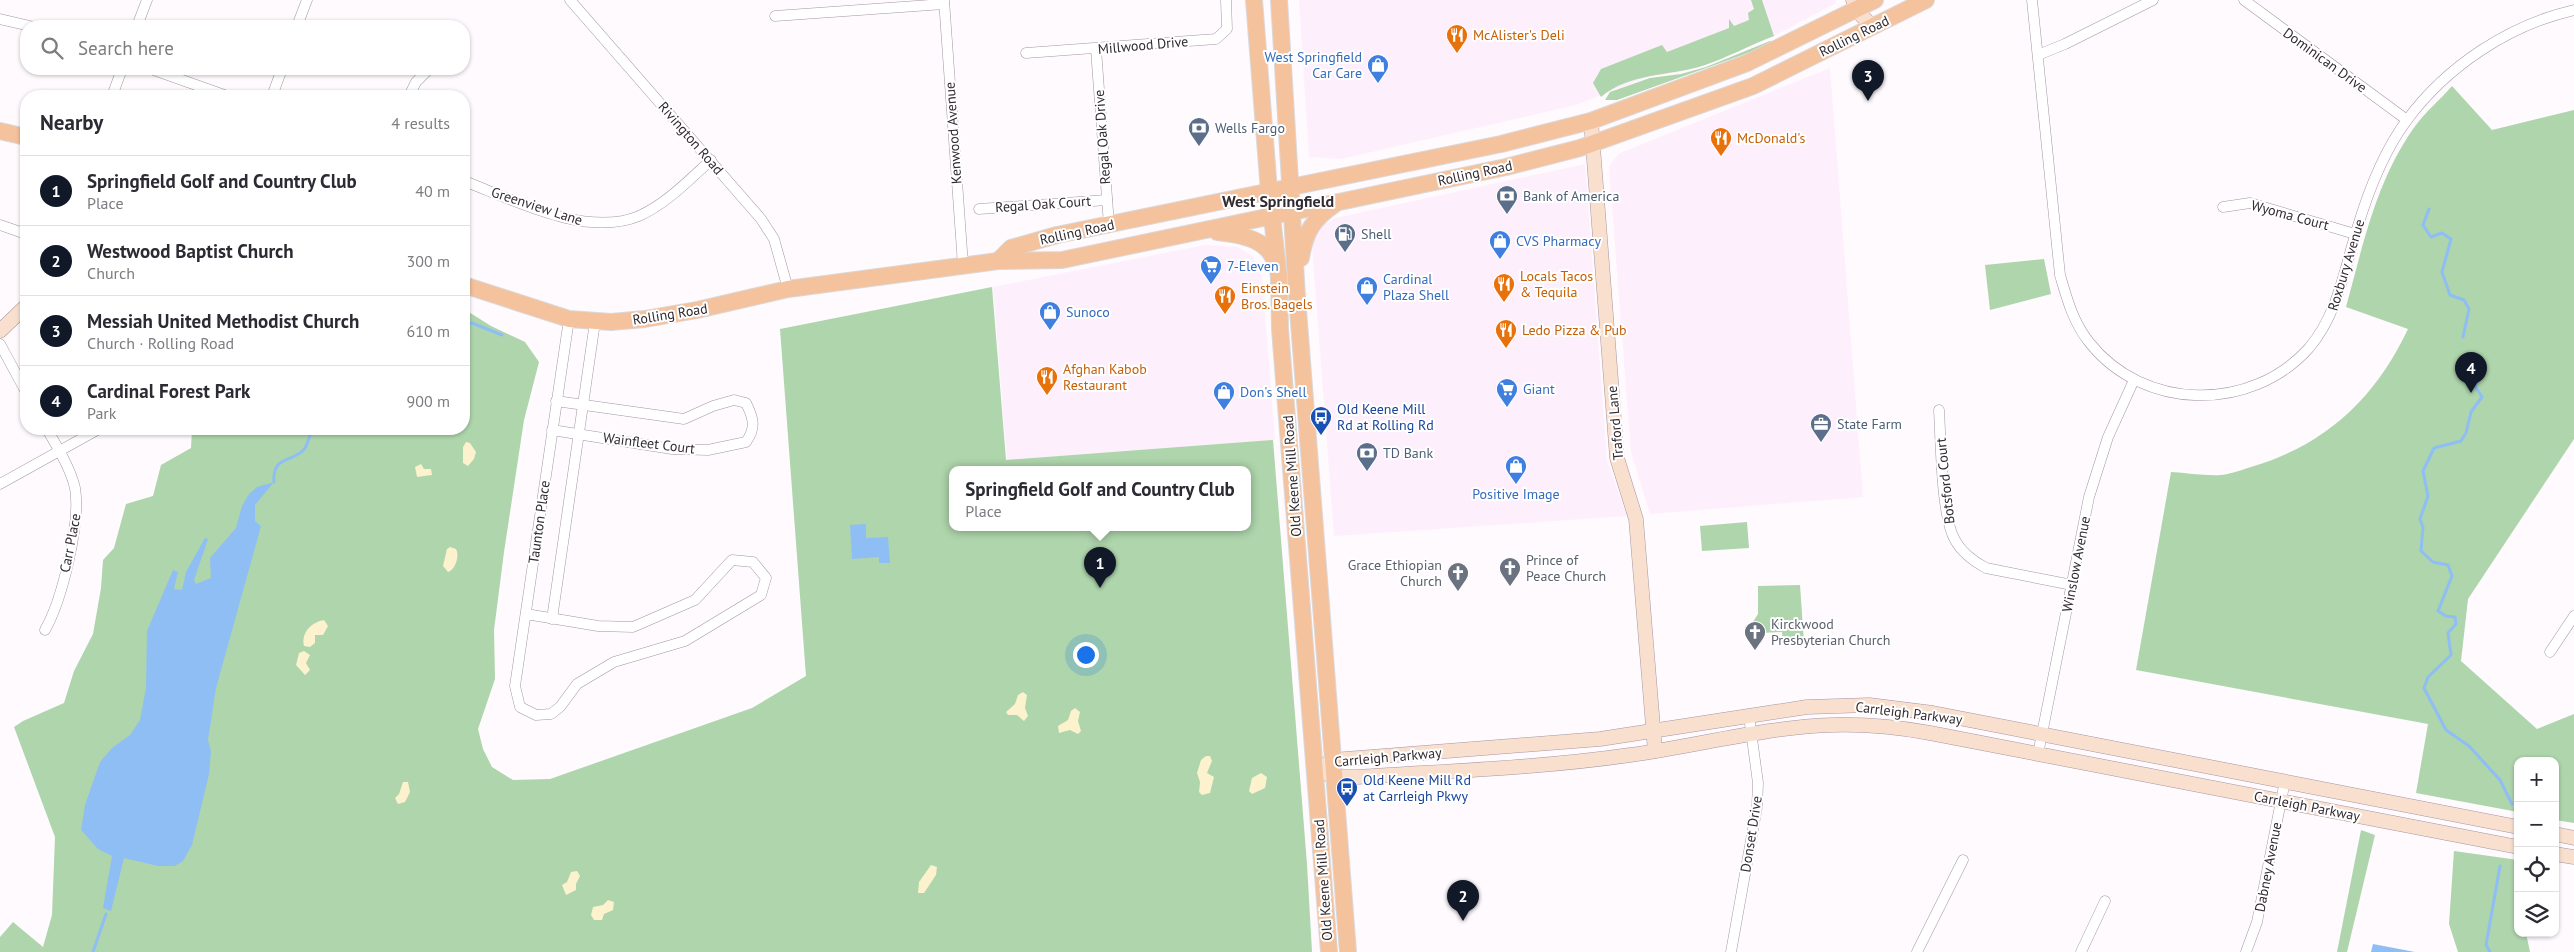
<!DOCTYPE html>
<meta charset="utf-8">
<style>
:root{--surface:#fff;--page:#f2f2f3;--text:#2b2b33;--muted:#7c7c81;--line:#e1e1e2;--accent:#111827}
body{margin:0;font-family:"PT Sans",sans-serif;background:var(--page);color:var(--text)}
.controls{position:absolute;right:15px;bottom:15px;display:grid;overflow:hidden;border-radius:10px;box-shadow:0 1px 4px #0004}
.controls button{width:45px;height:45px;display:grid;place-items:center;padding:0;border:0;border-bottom:1px solid var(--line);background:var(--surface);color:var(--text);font:25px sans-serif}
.you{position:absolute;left:1085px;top:654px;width:18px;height:18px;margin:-12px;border:4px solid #fff;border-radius:50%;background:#1a73e8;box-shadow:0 0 0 8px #1a73e833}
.badge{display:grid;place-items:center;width:32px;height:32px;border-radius:50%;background:var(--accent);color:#fff;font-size:16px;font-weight:700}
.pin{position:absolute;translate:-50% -41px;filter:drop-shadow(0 1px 2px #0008)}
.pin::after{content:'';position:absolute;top:26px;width:18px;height:15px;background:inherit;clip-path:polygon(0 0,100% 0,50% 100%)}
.popup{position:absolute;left:949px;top:466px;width:302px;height:65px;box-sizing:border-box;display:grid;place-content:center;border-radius:10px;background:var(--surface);filter:drop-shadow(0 1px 4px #0005);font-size:16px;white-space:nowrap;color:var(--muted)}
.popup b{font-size:19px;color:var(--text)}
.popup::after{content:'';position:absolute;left:50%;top:100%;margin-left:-10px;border:10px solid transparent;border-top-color:var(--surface)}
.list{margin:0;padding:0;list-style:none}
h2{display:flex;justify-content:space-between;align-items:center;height:65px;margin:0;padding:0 20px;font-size:21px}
h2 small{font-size:16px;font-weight:400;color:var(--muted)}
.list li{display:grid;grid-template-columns:32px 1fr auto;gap:15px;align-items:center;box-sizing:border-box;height:70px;padding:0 20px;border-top:1px solid var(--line)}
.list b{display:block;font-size:19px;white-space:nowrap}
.list p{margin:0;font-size:16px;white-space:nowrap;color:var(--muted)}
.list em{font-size:16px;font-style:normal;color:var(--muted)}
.icon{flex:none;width:28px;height:28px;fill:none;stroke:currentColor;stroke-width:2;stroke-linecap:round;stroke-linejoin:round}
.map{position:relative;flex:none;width:2574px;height:952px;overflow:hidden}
.search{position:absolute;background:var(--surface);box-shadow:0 1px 4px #0004;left:20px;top:20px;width:450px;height:55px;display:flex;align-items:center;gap:12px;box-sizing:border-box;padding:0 18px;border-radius:20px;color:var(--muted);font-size:19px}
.panel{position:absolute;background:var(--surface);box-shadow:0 1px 4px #0004;left:20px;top:90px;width:450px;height:345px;border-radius:20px}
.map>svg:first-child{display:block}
</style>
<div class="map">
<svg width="2574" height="952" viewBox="0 0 2574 952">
<rect width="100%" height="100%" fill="#fefafe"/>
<g fill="#feeffc">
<path d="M1299,0H1835L1836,3L1774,36L1706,65L1681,72L1649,76L1576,105L1341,159L1309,157Z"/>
<path d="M1830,68L1863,497L1650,514L1631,452L1609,167L1618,154Z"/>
<path d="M1585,164L1607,460L1627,516L1334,536L1312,245L1321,227L1335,218Z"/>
<path d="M1205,245L1238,247L1253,257L1262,277L1275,440L1007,460L993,287Z"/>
</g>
<g fill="#aed5ac" fill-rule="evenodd">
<path d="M1751,0H1762L1774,36C1750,45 1727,58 1702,66C1669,76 1629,73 1601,97L1593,83L1601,69L1662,45L1667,52L1729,28V19L1734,26L1749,20L1748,13L1754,9Z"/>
<path d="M1770,41H1772L1759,49L1617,100H1605L1610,92L1650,78L1681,74L1706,67Z"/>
<path d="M2452,86L2492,130L2574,110V439L2468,599L2461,661L2537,729L2574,714V823L2555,820V761H2518V812L2416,793L2428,724L2136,670L2171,472C2187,473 2205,476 2221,475C2232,474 2244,469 2254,466C2327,444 2376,397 2408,329L2346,307C2363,245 2376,182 2413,129C2424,113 2440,100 2452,86Z"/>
<path d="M2044,259L2051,294L1990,310L1985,265Z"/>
<path d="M992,287L1006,460L1273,440L1307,864L1312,952H0V937L13,922L43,947L52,915L55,837L14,727L23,721L64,703L74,671L93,634L101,588L103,560L114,548L126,504L153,496L161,465L191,448L192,429H464V309L491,326L525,342L539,362L524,420L504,552L494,630L495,679L478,729L483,749L492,767L513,780L550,779L752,708L806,676L780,329ZM952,469H1248V527H952Z"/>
<path d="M1747,522L1749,548L1702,551L1700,526Z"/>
<path d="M1800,585L1804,643L1783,644L1782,632L1761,633L1762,643H1755L1746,633L1758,614V586Z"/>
<path d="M2361,830L2375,835L2347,952H2337Z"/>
<path d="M2454,851L2518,860V933H2526L2530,952H2458L2449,924Z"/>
</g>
<g fill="#fcf2cd">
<path d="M466,442L470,443L476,452L474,459L468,466L463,463V447Z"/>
<path d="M421,464L424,469H431L432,475L417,477L415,467Z"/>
<path d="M450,547L456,549C460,556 455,570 448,572L443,566L447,549Z"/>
<path d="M324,620L328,626L323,635H315V643L310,647L304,646C301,632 312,622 324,620Z"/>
<path d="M304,651L310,655L306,663L310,670L305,675L296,665L299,653Z"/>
<path d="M1023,692L1027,695L1025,708L1028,716L1024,721L1017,715H1008L1006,712L1015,704L1018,695Z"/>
<path d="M1075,708L1080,712L1078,721L1081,731L1078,734L1070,730L1059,733L1058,726L1068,720L1071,711Z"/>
<path d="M1206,756H1210L1212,761L1207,773L1214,777L1210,793L1202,795L1199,792L1200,782L1197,773L1201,760Z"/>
<path d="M1261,773L1267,777L1265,788L1252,794L1249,791L1252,778Z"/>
<path d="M403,782H408L410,792L405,802L398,804L395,798L399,794Z"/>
<path d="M931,865L937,867L936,875L924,893H918L919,882Z"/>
<path d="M577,871L580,876L576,884V890L566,895L562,885L567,882L571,872Z"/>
<path d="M608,900L614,902L613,910L604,914L602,920H594L591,915L593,907L603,905Z"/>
</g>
<g fill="#8fbef5">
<path d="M274,482L255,505V521L261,526L216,688L208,740L211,751L209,774L192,845L183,861L175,866H158L124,858L111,911L103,908L112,856L98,849L81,830L85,805L100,762L112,748L130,735L140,720L146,688L147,631L173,570L178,572L174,589L182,590L186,572L205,538L208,539L194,580L196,584L211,578L210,558L236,528L242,506L249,494L257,487Z"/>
<path d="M866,524V538L888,537L890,563H879V557L852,559L850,525Z"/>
<path d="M2373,944L2415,952H2371Z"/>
</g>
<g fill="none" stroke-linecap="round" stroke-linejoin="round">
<g stroke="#8fbef5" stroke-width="3">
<path d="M2429,209L2423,225L2431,237L2442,233L2451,239L2442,272L2450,295L2464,300L2469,309L2463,337"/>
<path d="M464,326L472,323L502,335"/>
<path d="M2474,354L2483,373L2475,386L2482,397L2471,412L2466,433L2461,441L2434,448L2423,471L2428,496L2420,519L2423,527L2421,551L2433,562L2448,565L2452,576L2438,611L2446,616L2455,617L2456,624L2448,633L2451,655L2428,677L2424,688L2446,730L2469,746L2500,780L2512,804"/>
<path d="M274,482C272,454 295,463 305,448C308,443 310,435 312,429"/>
<path d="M93,952L106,914"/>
<path d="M2490,952L2486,945L2500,866"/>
</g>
<g stroke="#a695a4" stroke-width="11">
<g id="street">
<path d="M570,0L761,219L774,239L788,289"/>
<path d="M944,0L963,265"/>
<path d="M2032,0L2060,275C2067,299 2073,322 2089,342C2143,411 2251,413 2309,348C2338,314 2344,270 2357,229C2368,192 2383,152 2407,120C2447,66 2509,25 2574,10"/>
<path d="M2244,0L2407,120"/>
<path d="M775,16L944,4"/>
<path d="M0,19L30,26"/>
<path d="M137,26L147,0"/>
<path d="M297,26L307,0"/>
<path d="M1096,49L1109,225"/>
<path d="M1026,53L1216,39L1227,29L1226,0"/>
<path d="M2038,55L2065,44L2153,0"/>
<path d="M151,69L227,96"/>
<path d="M112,96L122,69"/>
<path d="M272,96L282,69"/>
<path d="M409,96L416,82L429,69"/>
<path d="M464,181C514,200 586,238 639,216C666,204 689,180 711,160"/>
<path d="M2223,207L2250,203L2355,234"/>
<path d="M979,209L1107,200"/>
<path d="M0,225L26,234"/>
<path d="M0,344L26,392"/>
<path d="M1939,410C1941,442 1941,516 1955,540C1962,553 1973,561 1986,568L2072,585"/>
<path d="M552,430L672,449L708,450L746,442C756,428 754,419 746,403L734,400L713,406L684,419L556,401"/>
<path d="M0,484L99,429"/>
<path d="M526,614L598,626L633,627L695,600L732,560L753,562L766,578L761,595L685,641L614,662L577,684L560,707L551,714L536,715L520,707L515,686L569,319"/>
<path d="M552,619L595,322"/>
<path d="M45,630C62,600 81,523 75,488C70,467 57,447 47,429"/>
<path d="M2550,652L2574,616"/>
<path d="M2038,754L2089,497L2108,437L2134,380"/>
<path d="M1731,952L1757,807L1758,783L1749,716"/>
<path d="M1917,952L1963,860"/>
<path d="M2081,952L2105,901"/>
<path d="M2246,952L2257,922L2285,781"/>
</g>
</g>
<g stroke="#a695a4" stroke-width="15">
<g id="secondary">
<path d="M1853,0L1856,10L1873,27"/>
<path d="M1591,121L1617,458L1636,519L1655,751"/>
<path d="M0,331L26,306"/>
<path d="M1315,770L1333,760L1600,739L1807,707L1869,705L1933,713L2518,827"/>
<path d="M1325,773L1335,777H1358C1448,771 1540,768 1630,755C1696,746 1765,727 1832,725C1865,724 1897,727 1930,733L2518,847"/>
<path d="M2555,834L2574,838"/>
<path d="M2555,854L2574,857"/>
</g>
</g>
<g stroke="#dad9da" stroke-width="18">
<g id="primary">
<path d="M1254,0L1269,191L1279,278L1280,329L1329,952"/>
<path d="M1279,0L1297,297L1348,952"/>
<path d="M0,131L26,137"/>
<path d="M1217,232C1239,234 1269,239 1275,263"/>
<path d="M1301,258C1305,232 1313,219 1335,204"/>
<path d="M998,261L1011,248L1057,235L1501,144L1591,121L1747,63L1875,0"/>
<path d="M464,285L569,319L611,322L645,319L697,310L788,289L998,261L1062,260L1506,167L1580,148L1753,86L1926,0"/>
</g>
</g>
<use href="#street" stroke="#fff" stroke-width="10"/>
<use href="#secondary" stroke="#f9e0ce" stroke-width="14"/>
<use href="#primary" stroke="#f4c29d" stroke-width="16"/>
</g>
<defs>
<g id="restaurant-pin" transform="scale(1.125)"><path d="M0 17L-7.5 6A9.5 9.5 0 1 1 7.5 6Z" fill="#e8710a" stroke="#fff"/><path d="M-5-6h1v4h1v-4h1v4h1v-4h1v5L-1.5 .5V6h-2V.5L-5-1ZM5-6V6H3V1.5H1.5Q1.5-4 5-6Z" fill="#fff"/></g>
<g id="shop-pin" transform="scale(1.125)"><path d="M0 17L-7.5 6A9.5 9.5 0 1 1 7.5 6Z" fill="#3f7fe0" stroke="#fff"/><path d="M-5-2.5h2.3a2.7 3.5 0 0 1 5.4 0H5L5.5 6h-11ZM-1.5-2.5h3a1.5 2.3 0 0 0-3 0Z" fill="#fff"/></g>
<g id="bank-pin" transform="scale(1.125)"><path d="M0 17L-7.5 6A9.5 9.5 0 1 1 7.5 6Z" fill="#5c6f8a" stroke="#fff"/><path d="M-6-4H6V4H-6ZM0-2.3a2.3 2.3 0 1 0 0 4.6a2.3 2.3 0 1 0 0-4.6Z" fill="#fff"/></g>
<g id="fuel-pin" transform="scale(1.125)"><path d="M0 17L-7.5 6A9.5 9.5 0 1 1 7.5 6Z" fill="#5c6f8a" stroke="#fff"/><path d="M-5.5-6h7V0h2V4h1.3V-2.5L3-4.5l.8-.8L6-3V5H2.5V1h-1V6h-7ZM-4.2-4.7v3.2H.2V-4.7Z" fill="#fff"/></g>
<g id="supermarket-pin" transform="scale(1.125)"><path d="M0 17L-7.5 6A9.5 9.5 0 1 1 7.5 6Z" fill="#3f7fe0" stroke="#fff"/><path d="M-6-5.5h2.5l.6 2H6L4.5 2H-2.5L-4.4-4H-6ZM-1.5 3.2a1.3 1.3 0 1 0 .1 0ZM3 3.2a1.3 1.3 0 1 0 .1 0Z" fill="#fff"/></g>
<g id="bus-pin" transform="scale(1.125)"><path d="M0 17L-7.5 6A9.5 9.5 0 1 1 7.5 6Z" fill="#1a4fb4" stroke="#fff"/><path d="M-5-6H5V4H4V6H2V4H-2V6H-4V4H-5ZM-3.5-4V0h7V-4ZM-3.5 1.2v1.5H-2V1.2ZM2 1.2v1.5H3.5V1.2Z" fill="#fff"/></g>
<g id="office-pin" transform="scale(1.125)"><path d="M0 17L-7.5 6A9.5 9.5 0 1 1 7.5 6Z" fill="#5c6f8a" stroke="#fff"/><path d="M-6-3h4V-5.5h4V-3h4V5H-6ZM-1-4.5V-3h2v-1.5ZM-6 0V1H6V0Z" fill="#fff"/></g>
<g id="church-pin" transform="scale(1.125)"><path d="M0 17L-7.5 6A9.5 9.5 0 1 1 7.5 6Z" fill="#6b7280" stroke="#fff"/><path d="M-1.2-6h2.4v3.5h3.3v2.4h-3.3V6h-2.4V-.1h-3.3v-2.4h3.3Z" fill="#fff"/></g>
</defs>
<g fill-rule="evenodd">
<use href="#restaurant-pin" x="1457" y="35"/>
<use href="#shop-pin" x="1378" y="65"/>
<use href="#bank-pin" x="1199" y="128"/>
<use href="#restaurant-pin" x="1721" y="138"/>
<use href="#bank-pin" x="1507" y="196"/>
<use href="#fuel-pin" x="1345" y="234"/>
<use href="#shop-pin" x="1500" y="241"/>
<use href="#supermarket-pin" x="1211" y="266"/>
<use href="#restaurant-pin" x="1504" y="284"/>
<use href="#shop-pin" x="1367" y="287"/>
<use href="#restaurant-pin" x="1225" y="296"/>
<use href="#shop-pin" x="1050" y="312"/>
<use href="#restaurant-pin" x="1506" y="330"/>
<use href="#restaurant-pin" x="1047" y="377"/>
<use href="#supermarket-pin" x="1507" y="389"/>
<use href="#shop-pin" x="1224" y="392"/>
<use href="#bus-pin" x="1321" y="417"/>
<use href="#office-pin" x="1821" y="424"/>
<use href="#bank-pin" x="1367" y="453"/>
<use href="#shop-pin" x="1516" y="466"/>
<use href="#church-pin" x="1510" y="568"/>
<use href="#church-pin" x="1458" y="573"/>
<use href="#church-pin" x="1755" y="632"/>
<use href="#bus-pin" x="1347" y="788"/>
</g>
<g text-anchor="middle" stroke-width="4" stroke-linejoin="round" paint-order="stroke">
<g font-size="14" fill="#c56008" stroke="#fff" text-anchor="start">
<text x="1473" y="40">McAlister's Deli</text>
<text x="1737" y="143">McDonald's</text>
<text x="1520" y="281">Locals Tacos<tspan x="1520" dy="16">&amp; Tequila</tspan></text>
<text x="1241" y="293">Einstein<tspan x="1241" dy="16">Bros. Bagels</tspan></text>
<text x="1522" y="335">Ledo Pizza &amp; Pub</text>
<text x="1063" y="374">Afghan Kabob<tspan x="1063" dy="16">Restaurant</tspan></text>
</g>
<g font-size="14" fill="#312a30" stroke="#fff">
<text transform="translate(1854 36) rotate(-26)" y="5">Rolling Road</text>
<text transform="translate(1143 45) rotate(-5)" y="5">Millwood Drive</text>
<text transform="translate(2325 60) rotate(36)" y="5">Dominican Drive</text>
<text transform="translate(953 133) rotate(-94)" y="5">Kenwood Avenue</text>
<text transform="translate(1102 137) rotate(-94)" y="5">Regal Oak Drive</text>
<text transform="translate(691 138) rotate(49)" y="5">Rivington Road</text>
<text transform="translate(1475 173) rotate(-12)" y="5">Rolling Road</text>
<text transform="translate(1043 204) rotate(-4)" y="5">Regal Oak Court</text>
<text transform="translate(537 206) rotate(18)" y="5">Greenview Lane</text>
<text transform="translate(2290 215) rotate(15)" y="5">Wyoma Court</text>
<text transform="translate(1077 232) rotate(-12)" y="5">Rolling Road</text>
<text transform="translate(2346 265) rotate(-73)" y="5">Roxbury Avenue</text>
<text transform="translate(670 314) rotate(-9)" y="5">Rolling Road</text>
<text transform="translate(1615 423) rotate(-95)" y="5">Traford Lane</text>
<text transform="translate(649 443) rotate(7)" y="5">Wainfleet Court</text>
<text transform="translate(1292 476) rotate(-94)" y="5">Old Keene Mill Road</text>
<text transform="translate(1945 481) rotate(-96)" y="5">Botsford Court</text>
<text transform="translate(539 522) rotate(-82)" y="5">Taunton Place</text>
<text transform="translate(70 543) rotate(-79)" y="5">Carr Place</text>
<text transform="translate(2076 564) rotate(-79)" y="5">Winslow Avenue</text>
<text transform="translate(1909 713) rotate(7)" y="5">Carrleigh Parkway</text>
<text transform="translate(1388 757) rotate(-5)" y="5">Carrleigh Parkway</text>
<text transform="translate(2307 806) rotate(11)" y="5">Carrleigh Parkway</text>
<text transform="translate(1751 834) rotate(-81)" y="5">Donset Drive</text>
<text transform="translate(2268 867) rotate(-79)" y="5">Dabney Avenue</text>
<text transform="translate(1323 880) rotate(-94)" y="5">Old Keene Mill Road</text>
</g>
<g font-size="14" fill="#366cbe" stroke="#fff" text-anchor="start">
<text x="1362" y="62" text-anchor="end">West Springfield<tspan x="1362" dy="16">Car Care</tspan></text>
<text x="1516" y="246">CVS Pharmacy</text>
<text x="1227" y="271">7-Eleven</text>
<text x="1383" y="284">Cardinal<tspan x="1383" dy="16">Plaza Shell</tspan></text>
<text x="1066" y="317">Sunoco</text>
<text x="1523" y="394">Giant</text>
<text x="1240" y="397">Don's Shell</text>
<text x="1516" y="499" text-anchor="middle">Positive Image</text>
</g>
<g font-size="14" fill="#4e5e75" stroke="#fff" text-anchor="start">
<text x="1215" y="133">Wells Fargo</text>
<text x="1523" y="201">Bank of America</text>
<text x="1361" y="239">Shell</text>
<text x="1837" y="429">State Farm</text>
<text x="1383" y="458">TD Bank</text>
</g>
<g font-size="14" fill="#164399" stroke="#fff" text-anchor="start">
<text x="1337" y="414">Old Keene Mill<tspan x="1337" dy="16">Rd at Rolling Rd</tspan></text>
<text x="1363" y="785">Old Keene Mill Rd<tspan x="1363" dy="16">at Carrleigh Pkwy</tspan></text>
</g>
<g font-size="14" fill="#5b616d" stroke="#fff" text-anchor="start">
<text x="1526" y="565">Prince of<tspan x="1526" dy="16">Peace Church</tspan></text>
<text x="1442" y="570" text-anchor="end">Grace Ethiopian<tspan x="1442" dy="16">Church</tspan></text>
<text x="1771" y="629">Kirckwood<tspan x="1771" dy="16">Presbyterian Church</tspan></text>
</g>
<g font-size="16" font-weight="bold" fill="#312a30" stroke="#fff">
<text x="1278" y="207">West Springfield</text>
</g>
</g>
</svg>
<div class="controls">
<button>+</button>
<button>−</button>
<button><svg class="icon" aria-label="locate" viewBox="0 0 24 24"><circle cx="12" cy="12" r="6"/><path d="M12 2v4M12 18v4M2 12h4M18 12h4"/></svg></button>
<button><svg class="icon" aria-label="layers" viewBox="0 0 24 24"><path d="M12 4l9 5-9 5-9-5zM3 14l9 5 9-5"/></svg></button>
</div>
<div class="you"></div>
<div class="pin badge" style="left:1100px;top:588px">1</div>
<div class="popup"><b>Springfield Golf and Country Club</b>Place</div>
<div class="pin badge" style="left:1463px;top:921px">2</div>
<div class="pin badge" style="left:1868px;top:101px">3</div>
<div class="pin badge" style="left:2471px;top:393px">4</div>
<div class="search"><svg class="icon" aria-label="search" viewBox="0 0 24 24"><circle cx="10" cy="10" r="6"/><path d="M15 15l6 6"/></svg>Search here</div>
<section class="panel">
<h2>Nearby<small>4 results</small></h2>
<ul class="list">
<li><span class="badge">1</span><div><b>Springfield Golf and Country Club</b><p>Place</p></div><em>40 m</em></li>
<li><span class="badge">2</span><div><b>Westwood Baptist Church</b><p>Church</p></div><em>300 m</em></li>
<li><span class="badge">3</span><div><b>Messiah United Methodist Church</b><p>Church · Rolling Road</p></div><em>610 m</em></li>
<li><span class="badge">4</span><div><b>Cardinal Forest Park</b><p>Park</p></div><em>900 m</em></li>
</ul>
</section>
</div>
